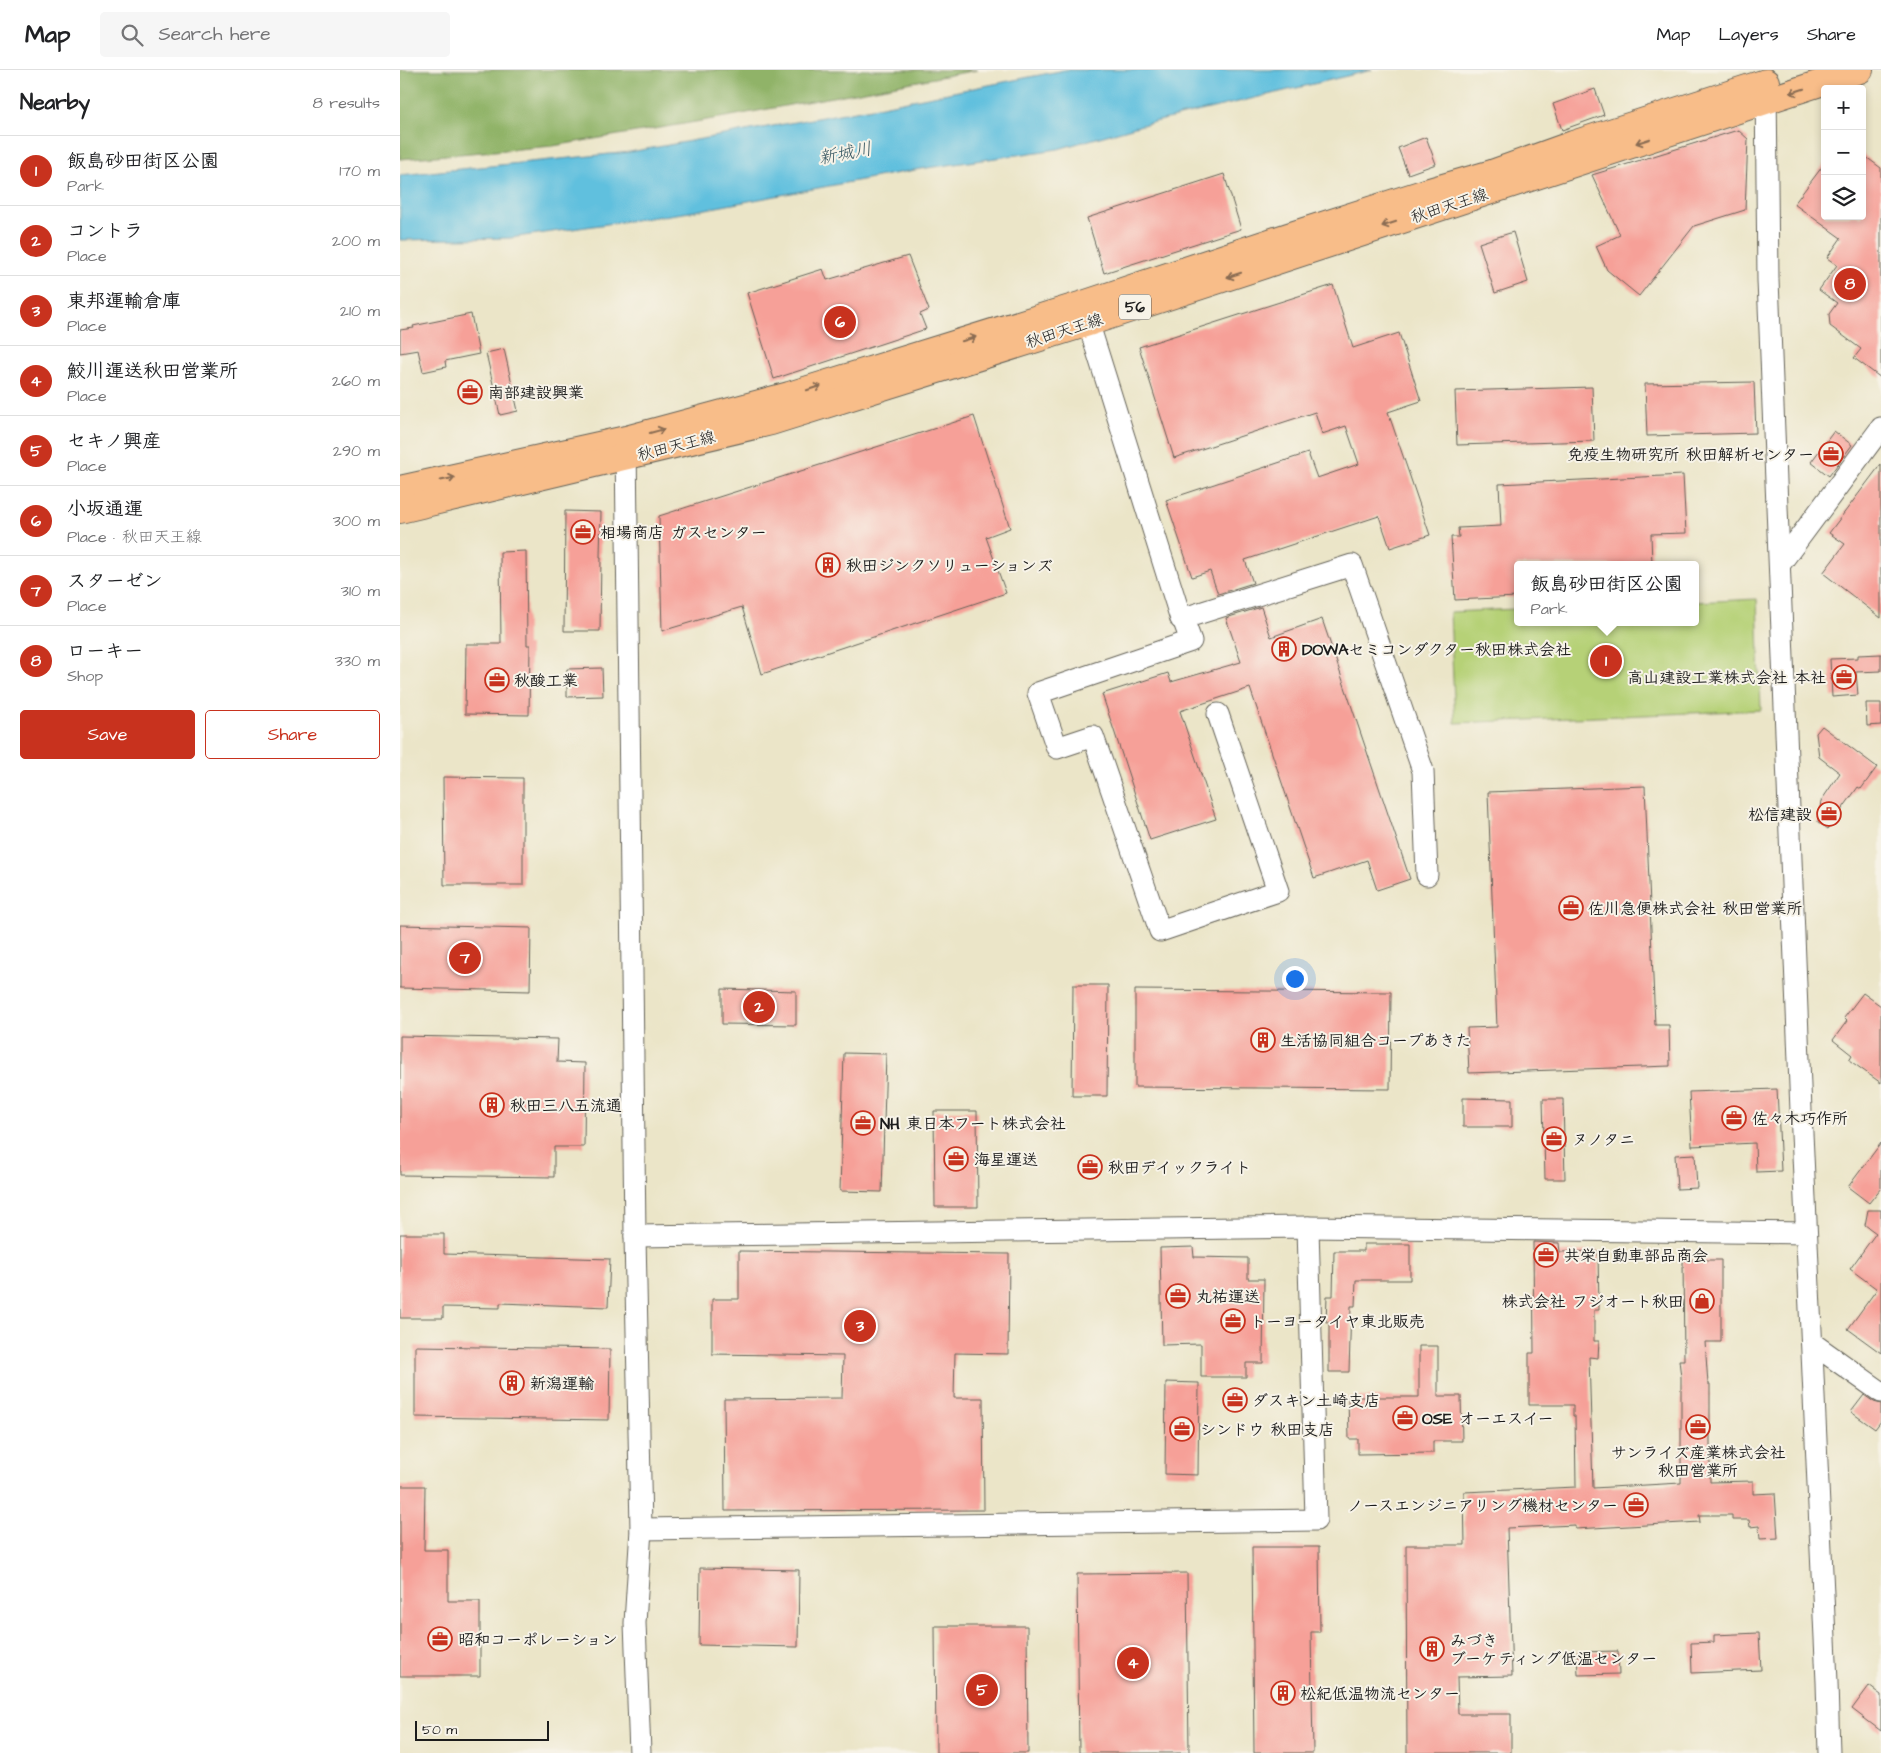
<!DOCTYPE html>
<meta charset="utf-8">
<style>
:root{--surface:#fff;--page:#f6f6f6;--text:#202124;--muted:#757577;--line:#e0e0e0;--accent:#c8321e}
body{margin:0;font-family:"Architects Daughter","Klee One",sans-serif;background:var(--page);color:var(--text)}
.controls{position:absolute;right:15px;top:15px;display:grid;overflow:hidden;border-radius:5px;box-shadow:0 2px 8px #0003}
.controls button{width:45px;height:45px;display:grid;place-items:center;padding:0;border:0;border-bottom:1px solid var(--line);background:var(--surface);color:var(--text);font:25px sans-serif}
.scale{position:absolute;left:15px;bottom:12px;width:134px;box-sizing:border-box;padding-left:5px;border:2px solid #1c1c1c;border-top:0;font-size:14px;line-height:18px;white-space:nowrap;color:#1c1c1c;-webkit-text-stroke:4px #f7f3e8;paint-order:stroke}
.you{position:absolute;left:894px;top:908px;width:18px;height:18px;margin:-12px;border:4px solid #fff;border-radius:50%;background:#1a73e8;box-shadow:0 0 0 8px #1a73e833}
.badge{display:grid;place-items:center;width:32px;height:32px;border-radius:50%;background:var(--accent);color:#fff;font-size:16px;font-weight:700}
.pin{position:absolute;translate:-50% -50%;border:2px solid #fff;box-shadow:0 1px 5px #0006}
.popup{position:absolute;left:1114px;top:491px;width:185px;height:65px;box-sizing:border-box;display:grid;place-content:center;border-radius:5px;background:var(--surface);filter:drop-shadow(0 1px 4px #0005);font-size:16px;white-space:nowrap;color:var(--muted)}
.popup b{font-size:19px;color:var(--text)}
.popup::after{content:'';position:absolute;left:50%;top:100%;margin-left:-10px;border:10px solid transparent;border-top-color:var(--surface)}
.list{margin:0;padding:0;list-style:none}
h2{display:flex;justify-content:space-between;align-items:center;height:65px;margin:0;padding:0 20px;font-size:21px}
h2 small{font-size:16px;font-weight:400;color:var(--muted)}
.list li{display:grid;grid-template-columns:32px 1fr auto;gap:15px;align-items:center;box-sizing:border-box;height:70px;padding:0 20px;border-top:1px solid var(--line)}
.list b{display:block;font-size:19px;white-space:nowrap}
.list p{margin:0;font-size:16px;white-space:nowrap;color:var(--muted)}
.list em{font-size:16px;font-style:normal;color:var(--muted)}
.actions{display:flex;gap:10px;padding:15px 20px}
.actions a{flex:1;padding:11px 0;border:1px solid var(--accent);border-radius:5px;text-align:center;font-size:18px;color:var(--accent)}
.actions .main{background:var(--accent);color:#fff}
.icon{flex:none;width:28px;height:28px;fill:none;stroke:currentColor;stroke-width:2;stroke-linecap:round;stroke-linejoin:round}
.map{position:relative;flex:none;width:1481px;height:1683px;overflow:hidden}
header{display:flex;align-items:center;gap:30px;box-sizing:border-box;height:70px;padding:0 25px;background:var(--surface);border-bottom:1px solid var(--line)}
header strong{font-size:24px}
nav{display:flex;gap:28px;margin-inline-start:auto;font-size:18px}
.search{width:350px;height:45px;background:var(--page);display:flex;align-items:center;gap:12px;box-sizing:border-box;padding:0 18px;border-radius:5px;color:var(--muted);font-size:19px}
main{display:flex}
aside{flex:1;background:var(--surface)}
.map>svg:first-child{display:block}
</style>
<header>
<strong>Map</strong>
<div class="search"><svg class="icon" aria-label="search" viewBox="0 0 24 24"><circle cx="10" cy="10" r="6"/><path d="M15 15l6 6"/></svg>Search here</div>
<nav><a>Map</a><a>Layers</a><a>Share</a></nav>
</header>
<main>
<aside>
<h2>Nearby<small>8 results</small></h2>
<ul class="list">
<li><span class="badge">1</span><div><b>飯島砂田街区公園</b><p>Park</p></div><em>170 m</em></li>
<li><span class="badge">2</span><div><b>コントラ</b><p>Place</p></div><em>200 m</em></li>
<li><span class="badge">3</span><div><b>東邦運輸倉庫</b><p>Place</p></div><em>210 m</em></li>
<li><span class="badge">4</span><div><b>鮫川運送秋田営業所</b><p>Place</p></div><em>260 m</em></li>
<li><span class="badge">5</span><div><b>セキノ興産</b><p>Place</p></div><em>290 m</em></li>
<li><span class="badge">6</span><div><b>小坂通運</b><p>Place · 秋田天王線</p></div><em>300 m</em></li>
<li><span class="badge">7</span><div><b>スターゼン</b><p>Place</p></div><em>310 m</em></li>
<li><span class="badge">8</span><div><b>ローキー</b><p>Shop</p></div><em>330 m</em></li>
</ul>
<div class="actions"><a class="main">Save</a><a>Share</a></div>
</aside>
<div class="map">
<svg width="1481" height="1683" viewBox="0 0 1481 1683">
<rect width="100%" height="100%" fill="#f7f3e8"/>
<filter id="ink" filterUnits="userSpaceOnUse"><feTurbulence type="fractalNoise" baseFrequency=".02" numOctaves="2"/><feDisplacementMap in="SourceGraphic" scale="10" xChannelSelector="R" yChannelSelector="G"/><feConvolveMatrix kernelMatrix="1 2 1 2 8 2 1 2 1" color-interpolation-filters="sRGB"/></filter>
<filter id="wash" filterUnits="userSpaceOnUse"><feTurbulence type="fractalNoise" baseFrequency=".0096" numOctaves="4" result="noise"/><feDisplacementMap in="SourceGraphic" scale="20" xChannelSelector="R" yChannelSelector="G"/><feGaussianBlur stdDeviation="1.12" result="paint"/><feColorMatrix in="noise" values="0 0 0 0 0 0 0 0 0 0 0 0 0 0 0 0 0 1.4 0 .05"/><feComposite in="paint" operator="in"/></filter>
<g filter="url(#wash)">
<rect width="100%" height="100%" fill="#ebe5c8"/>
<path fill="#b6d177" stroke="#69764a" d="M1357,529L1361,640L1055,653L1050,542L1117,539V552H1295V532Z"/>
<path fill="#90b368" stroke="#566842" d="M0,0H577L331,46L153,76L0,89Z"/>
<path fill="#60c0de" stroke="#3e6e7d" d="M665,0H972L742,55L658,79L520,99L290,142L110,168L0,170V105L230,82L472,38Z"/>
<g id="blocks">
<g fill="#f6a098">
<path d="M1195,19L1204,45L1162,60L1153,34Z"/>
<path d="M1338,60L1348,69L1345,140L1294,156L1239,226L1207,200L1196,176L1220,165L1192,105Z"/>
<path d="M1026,67L1036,94L1008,104L998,78Z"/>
<path d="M1462,84L1481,98V308L1454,288L1461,279L1430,256L1429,244L1437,233L1419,220L1437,195L1427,188L1441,168L1394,134L1425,93V146H1462Z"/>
<path d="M824,104L841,159L704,203L687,148Z"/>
<path d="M1113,162L1128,212L1095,223L1079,173Z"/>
<path d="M508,186L529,240L520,244L526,259L374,309L347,223L423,199L427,210Z"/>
<path d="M933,215L953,278L999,263L1021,331L988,342L1030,465L990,478L979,446L845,490L853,513L818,524L810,501L792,507L766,430L908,383L917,408L959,394L946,356L922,364L915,342L774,388L739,277Z"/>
<path d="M71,244L79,284L45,291L46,297L23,302L18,280L0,283V260L14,258L13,256Z"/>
<path d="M104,279L118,341L100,345L86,283Z"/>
<path d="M1354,312L1356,363L1247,366L1245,314Z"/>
<path d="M1192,317L1194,371L1057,375L1055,321Z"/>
<path d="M574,346L610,458L586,467L606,523L362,604L342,537L262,561L259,446Z"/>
<path d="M1434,361L1452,375L1429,406L1411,392Z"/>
<path d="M1481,394V548L1423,503L1445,474L1429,463Z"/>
<path d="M1283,405L1286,463L1251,464L1252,495H1117V527L1055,530L1051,467H1059L1058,458L1101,456L1099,414Z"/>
<path d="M165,441L201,442L200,487H201L200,561H164Z"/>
<path d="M126,481L127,575H130L129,645L65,644L66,574H101L100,482Z"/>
<path d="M861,537L871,567L922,549L1010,809L977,820L967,790L914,808L850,618L780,641L816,749L750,770L702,624L768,603L771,612L841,592L826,548Z"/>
<path d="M1481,584V601L1456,602L1458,625L1432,627L1430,589L1458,588V585Z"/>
<path d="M202,598L203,626L167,627V599Z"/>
<path d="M1466,633H1481V655L1467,656Z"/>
<path d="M1422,656L1477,697L1461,719L1458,717L1428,759L1418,752L1421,731L1440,703L1419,687L1416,663Z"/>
<path d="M43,707L123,708V815H44Z"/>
<path d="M1245,716L1255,955H1269L1270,996L1069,1003L1067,958L1097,957L1088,722Z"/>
<path d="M0,855L131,858L130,921L0,918Z"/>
<path d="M673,915H708L707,1026H672Z"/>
<path d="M322,919L396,921V955L322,954Z"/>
<path d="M735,920L991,922L990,1019L735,1017Z"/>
<path d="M1463,923L1481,936V1013L1449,990L1452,985L1433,970L1447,951L1444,948Z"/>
<path d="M0,966L158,969L157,992L185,993L184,1077H154V1107L0,1105Z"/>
<path d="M444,983L486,984L482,1122L440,1121Z"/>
<path d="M1377,1019L1381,1101L1356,1102L1355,1073L1292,1076L1289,1022Z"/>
<path d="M1063,1028L1112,1029V1057H1063Z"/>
<path d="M1143,1029H1163L1165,1109H1145Z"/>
<path d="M534,1041H577L578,1137H535Z"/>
<path d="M1481,1073V1118L1469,1133L1448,1117Z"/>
<path d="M1295,1084L1297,1118L1277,1119L1275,1085Z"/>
<path d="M1468,1140H1481V1283L1448,1259L1477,1219L1450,1199L1476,1163L1465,1155Z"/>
<path d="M0,1164H44V1184L210,1189L208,1237L100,1233V1238L43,1237V1248H0Z"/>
<path d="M1133,1172L1159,1173L1160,1182L1198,1181L1199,1240H1194V1271H1199L1198,1288L1189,1287L1193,1418L1281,1413V1307L1279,1290H1284L1283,1190H1321V1272H1305L1308,1314H1310V1412L1353,1411V1424L1375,1423L1378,1468L1360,1469L1359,1456L1350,1457L1349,1450H1332V1445H1299L1300,1452L1175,1459V1455L1107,1458L1112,1606L1057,1607L1058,1644H1111V1683H1007L1006,1475H1065L1064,1422L1176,1417L1175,1346H1173V1335H1129V1283H1134Z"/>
<path d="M964,1174H1010V1210H956L955,1236H951L949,1302H929V1252H926L927,1226H933L934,1181H964Z"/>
<path d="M793,1177L794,1187L848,1188V1209H864L863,1293H846V1307H801V1274L762,1275L760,1178Z"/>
<path d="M339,1181L609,1184L608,1284L555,1283L554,1328H583L584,1440L325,1441L324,1329L442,1328L443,1286L312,1284V1229H339Z"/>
<path d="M15,1276L210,1279L209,1350L15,1347Z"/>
<path d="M1019,1276H1038V1326H1061L1062,1371H1033V1383L958,1384V1369H949L948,1327H1019Z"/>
<path d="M766,1312L799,1313L798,1405L765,1404Z"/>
<path d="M1464,1325L1474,1332L1481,1334V1351L1475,1359L1451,1342Z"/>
<path d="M0,1416H25L24,1480H48V1531H80V1606H0Z"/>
<path d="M852,1477H919L920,1562H911L913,1683H854Z"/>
<path d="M300,1498L399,1500L398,1577L299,1575Z"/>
<path d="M787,1503L789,1683H679L677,1504Z"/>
<path d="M535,1556H627L628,1683H536Z"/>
<path d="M1359,1563L1361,1600L1292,1603L1291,1573L1314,1572V1565Z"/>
<path d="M1218,1581L1219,1604L1178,1605L1177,1582Z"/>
<path d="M1469,1616L1481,1625V1661L1452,1639Z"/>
</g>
</g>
</g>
<g filter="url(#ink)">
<use href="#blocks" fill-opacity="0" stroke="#646258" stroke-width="1"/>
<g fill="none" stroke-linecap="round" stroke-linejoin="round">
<g stroke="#646258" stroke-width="23">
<g id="minor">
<path d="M1366,15L1368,210L1401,1041L1427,1612L1429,1683"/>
<path d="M684,239L781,549L952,495L1023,701L1027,805"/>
<path d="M226,372L235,1166L241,1459L235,1553L240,1683"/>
<path d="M1380,494L1481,358"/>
<path d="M783,549L791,571L638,623L657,678L693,666L760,861L878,821L818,644"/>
<path d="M908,1157L1406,1163"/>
<path d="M235,1166L908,1157L916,1450L241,1459"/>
<path d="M1412,1273L1481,1322"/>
</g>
</g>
<g stroke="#646258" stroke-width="28">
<g id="major">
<path d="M0,419L226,369L389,325L683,234L888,166L1026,122L1092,103L1173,74L1366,12"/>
<path d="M0,440L371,352L688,253L1460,0"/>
</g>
</g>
<use href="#minor" stroke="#fff" stroke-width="21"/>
<use href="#major" stroke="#f8bd89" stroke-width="26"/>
</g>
<defs><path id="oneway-shaft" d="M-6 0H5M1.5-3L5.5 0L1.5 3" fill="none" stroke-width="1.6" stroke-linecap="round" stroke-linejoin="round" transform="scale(1.25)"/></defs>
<g stroke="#8a6c52">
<use href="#oneway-shaft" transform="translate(1397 21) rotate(162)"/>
<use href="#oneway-shaft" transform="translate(1243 71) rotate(162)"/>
<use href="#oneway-shaft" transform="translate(989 154) rotate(162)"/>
<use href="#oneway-shaft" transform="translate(834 205) rotate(162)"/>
<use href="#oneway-shaft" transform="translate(569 269) rotate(-17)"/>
<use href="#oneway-shaft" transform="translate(414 318) rotate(-18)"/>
<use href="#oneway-shaft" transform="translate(257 361) rotate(-15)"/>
<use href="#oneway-shaft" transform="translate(48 409) rotate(-12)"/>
</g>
</g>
<defs>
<g id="office-ring" transform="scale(1.25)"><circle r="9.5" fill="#f7f3e8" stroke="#c8321e" stroke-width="1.5"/><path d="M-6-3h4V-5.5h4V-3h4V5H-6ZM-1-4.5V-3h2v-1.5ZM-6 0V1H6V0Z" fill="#c8321e"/></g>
<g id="building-ring" transform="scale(1.25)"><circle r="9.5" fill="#f7f3e8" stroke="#c8321e" stroke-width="1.5"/><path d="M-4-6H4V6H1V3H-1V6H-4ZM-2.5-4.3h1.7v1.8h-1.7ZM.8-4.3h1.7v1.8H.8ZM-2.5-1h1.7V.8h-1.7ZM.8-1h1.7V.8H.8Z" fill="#c8321e"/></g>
<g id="shop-ring" transform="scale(1.25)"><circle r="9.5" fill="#f7f3e8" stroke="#c8321e" stroke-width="1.5"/><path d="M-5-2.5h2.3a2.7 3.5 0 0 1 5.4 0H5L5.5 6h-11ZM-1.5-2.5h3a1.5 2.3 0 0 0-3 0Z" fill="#c8321e"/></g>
</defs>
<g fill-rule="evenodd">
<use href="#office-ring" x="70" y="322"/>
<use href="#office-ring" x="1431" y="384"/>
<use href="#office-ring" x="183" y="462"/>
<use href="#building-ring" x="428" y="495"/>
<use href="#building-ring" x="884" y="579"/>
<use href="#office-ring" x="1444" y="607"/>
<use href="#office-ring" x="97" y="610"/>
<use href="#office-ring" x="1429" y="744"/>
<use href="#office-ring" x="1171" y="838"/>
<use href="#building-ring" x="863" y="970"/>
<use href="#building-ring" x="92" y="1035"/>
<use href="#office-ring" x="1334" y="1048"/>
<use href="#office-ring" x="463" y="1053"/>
<use href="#office-ring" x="1154" y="1069"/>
<use href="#office-ring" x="556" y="1089"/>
<use href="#office-ring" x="690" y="1097"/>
<use href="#office-ring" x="1146" y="1185"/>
<use href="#office-ring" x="778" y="1226"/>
<use href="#shop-ring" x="1302" y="1231"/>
<use href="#office-ring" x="833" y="1251"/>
<use href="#building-ring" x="112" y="1313"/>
<use href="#office-ring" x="835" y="1330"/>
<use href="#office-ring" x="1005" y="1348"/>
<use href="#office-ring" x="1298" y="1357"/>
<use href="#office-ring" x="782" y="1359"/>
<use href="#office-ring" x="1236" y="1435"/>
<use href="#office-ring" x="40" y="1569"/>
<use href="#building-ring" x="1032" y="1579"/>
<use href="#building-ring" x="883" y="1623"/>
</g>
<g text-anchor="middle" stroke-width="4" stroke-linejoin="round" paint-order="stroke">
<rect fill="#f7f3e8" stroke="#5e5c59" stroke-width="1" x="719" y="224.5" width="32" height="25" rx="4"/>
<g font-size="15" font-weight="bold" fill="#1c1c1c">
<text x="735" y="242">56</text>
</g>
<g font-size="16" fill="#1c1c1c" stroke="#f7f3e8">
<text transform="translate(1049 135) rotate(-18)" y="6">秋田天王線</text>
<text transform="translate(664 260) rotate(-18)" y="6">秋田天王線</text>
<text transform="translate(276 375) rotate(-14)" y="6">秋田天王線</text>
</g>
<g font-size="16" font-weight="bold" fill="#1c1c1c" stroke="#f7f3e8" text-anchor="start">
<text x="88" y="328">南部建設興業</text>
<text x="1414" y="390" text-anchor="end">免疫生物研究所 秋田解析センター</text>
<text x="200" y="468">相場商店 ガスセンター</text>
<text x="446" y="501">秋田ジンクソリューションズ</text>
<text x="902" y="585">DOWAセミコンダクター秋田株式会社</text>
<text x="1426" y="613" text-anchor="end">高山建設工業株式会社 本社</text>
<text x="114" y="616">秋酸工業</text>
<text x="1412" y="750" text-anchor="end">松信建設</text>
<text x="1188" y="844">佐川急便株式会社 秋田営業所</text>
<text x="880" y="976">生活協同組合コープあきた</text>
<text x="110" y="1041">秋田三八五流通</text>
<text x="1352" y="1054">佐々木巧作所</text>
<text x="480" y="1059">NH 東日本フート株式会社</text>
<text x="1172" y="1075">ヌノタニ</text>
<text x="574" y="1095">海星運送</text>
<text x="708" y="1103">秋田デイックライト</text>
<text x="1164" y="1191">共栄自動車部品商会</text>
<text x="796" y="1232">丸祐運送</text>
<text x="1284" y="1237" text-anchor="end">株式会社 フジオート秋田</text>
<text x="850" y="1257">トーヨータイヤ東北販売</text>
<text x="130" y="1319">新潟運輸</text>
<text x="852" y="1336">ダスキン土崎支店</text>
<text x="1022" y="1354">OSE オーエスイー</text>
<text x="800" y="1365">シンドウ 秋田支店</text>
<text x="1298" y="1388" text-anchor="middle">サンライズ産業株式会社<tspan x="1298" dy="18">秋田営業所</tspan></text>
<text x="1218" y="1441" text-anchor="end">ノースエンジニアリング機材センター</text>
<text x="58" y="1575">昭和コーポレーション</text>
<text x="1050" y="1576">みづき<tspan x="1050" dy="18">ブーケティング低温センター</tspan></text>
<text x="900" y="1629">松紀低温物流センター</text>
</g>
<g font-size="18" font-style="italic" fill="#345560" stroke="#f7f3e8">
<text transform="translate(445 83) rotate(-11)" y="6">新城川</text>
</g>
</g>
</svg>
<div class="controls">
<button>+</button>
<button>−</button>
<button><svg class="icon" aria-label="layers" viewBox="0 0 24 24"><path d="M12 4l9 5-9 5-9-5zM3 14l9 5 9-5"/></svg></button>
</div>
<div class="scale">50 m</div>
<div class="you"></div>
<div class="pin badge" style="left:1206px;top:591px">1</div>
<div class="popup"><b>飯島砂田街区公園</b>Park</div>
<div class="pin badge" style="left:359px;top:937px">2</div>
<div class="pin badge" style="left:460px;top:1256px">3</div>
<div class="pin badge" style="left:733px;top:1593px">4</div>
<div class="pin badge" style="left:582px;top:1620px">5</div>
<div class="pin badge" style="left:440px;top:252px">6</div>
<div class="pin badge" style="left:65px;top:888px">7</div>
<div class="pin badge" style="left:1450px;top:214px">8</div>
</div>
</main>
